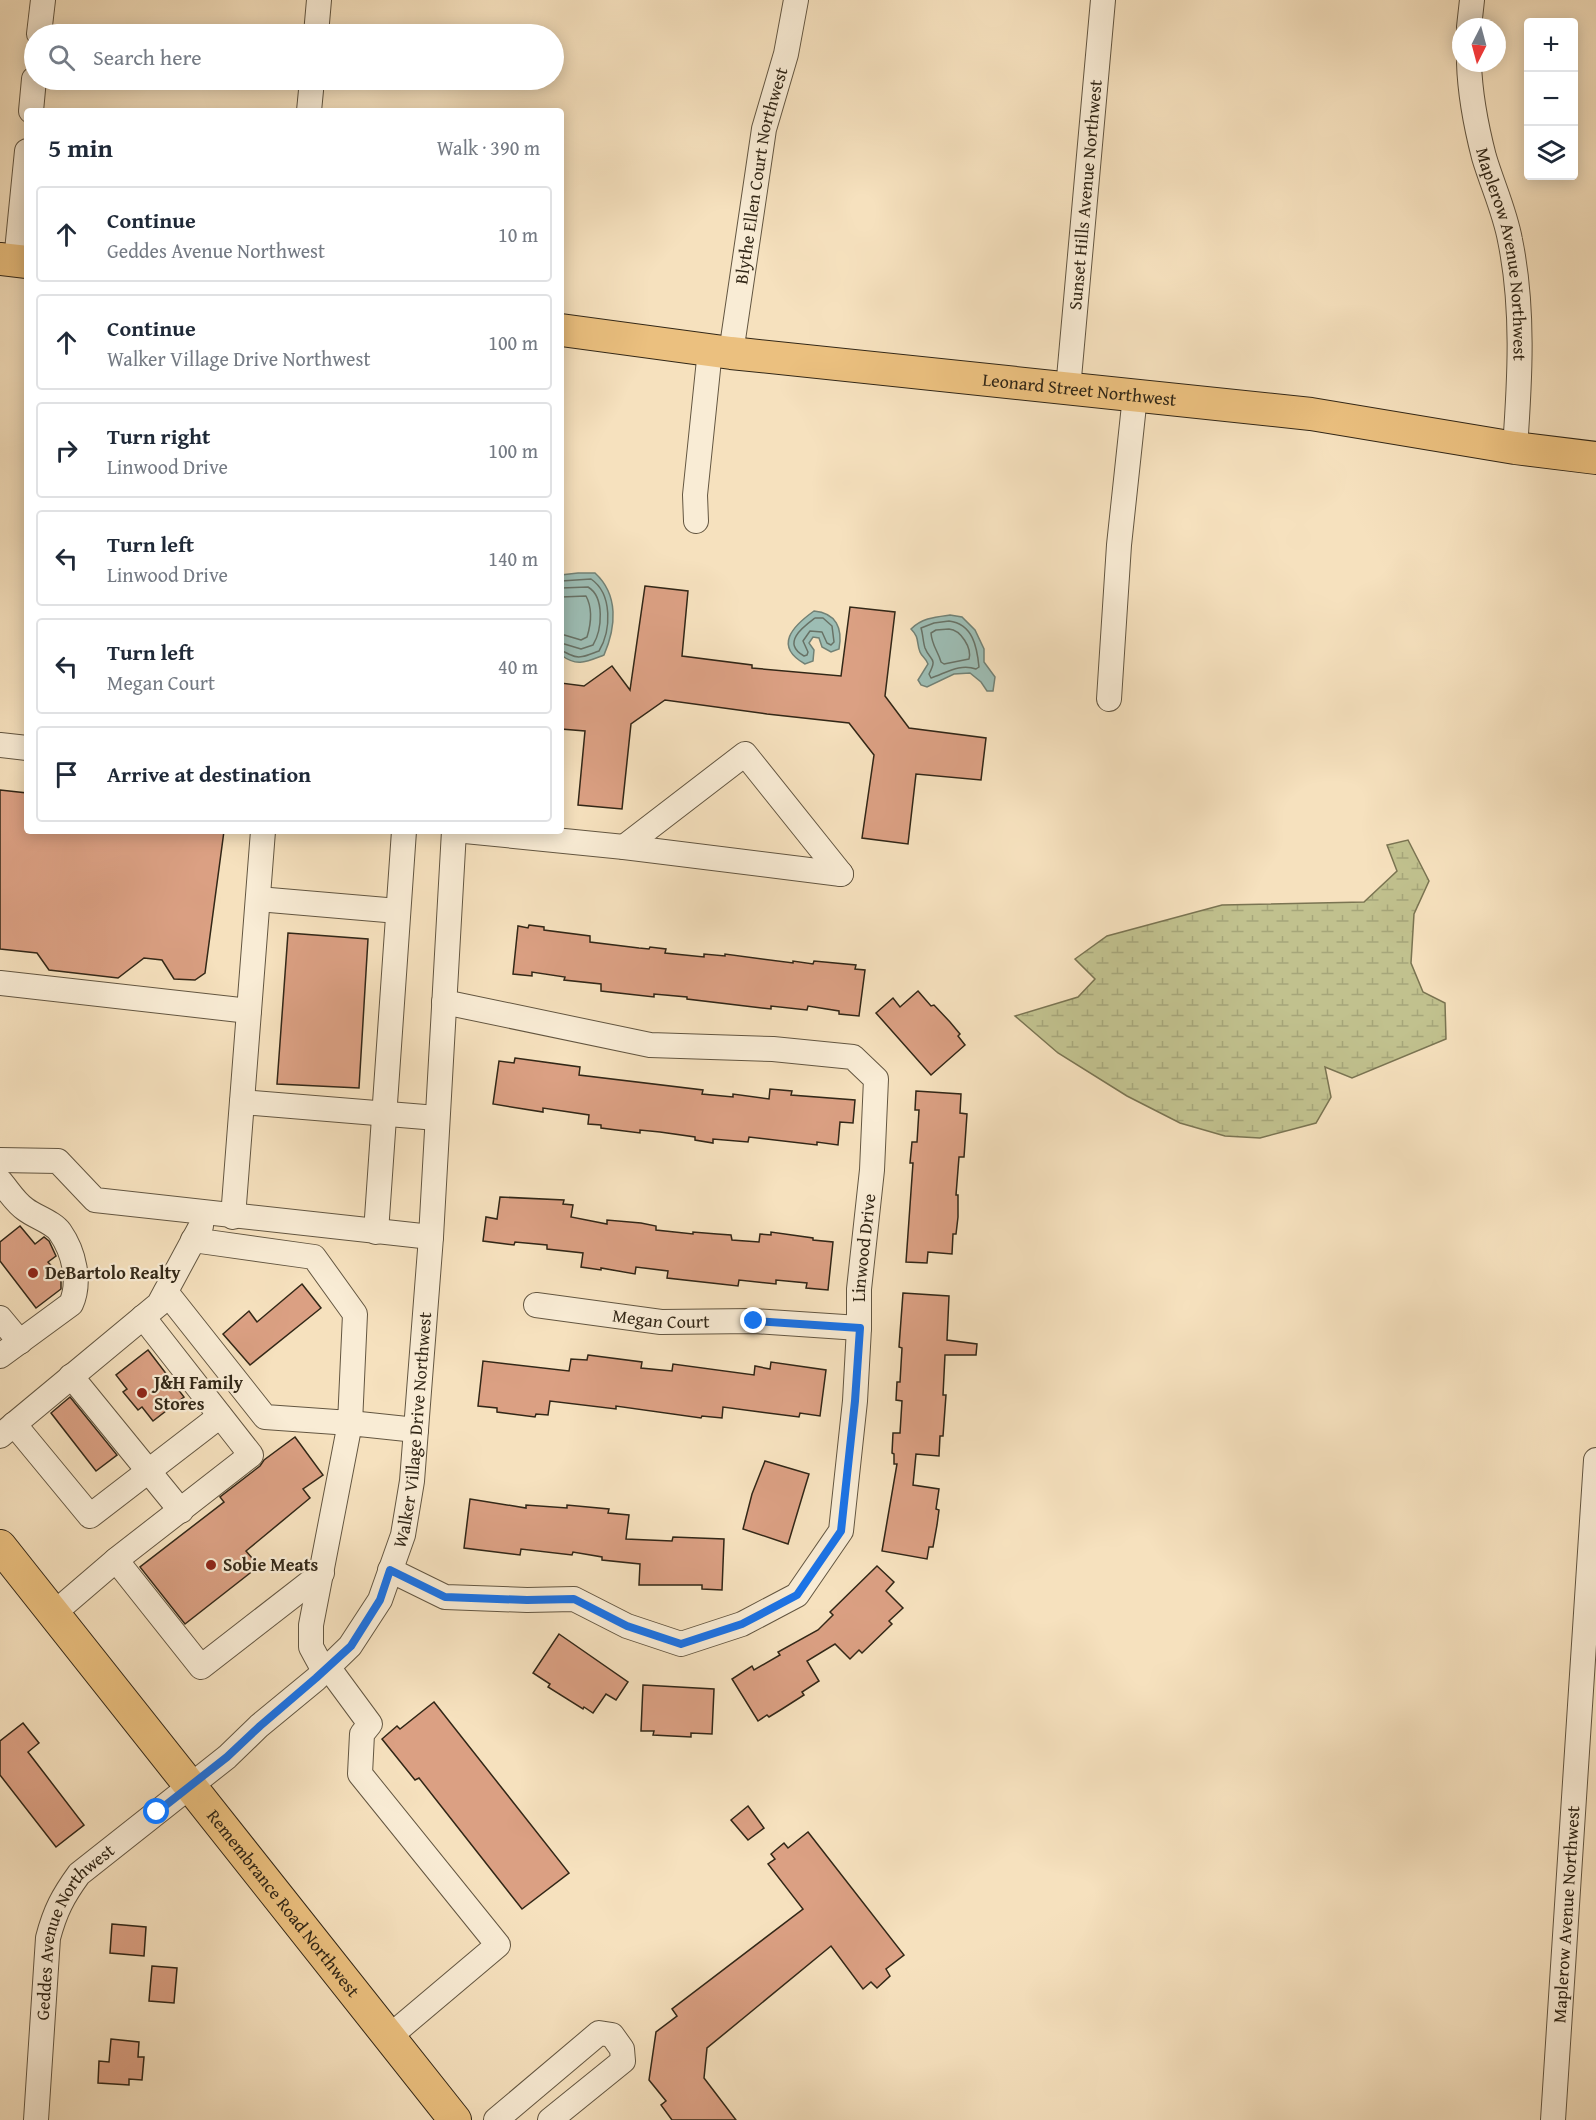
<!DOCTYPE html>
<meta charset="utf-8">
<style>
:root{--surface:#fff;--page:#f2f2f3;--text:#1f2937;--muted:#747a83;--line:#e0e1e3}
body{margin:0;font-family:"Gentium Book Plus",serif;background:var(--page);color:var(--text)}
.controls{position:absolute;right:18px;top:18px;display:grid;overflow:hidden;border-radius:6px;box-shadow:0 3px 15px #0003}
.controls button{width:54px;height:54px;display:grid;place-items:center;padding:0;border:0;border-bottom:2px solid var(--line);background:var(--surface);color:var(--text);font:30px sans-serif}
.compass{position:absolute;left:1452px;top:18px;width:54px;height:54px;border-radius:50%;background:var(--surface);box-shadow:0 3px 15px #0003;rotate:186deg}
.stop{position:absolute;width:18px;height:18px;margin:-14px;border:4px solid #1a73e8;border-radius:50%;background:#fff}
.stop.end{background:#1a73e8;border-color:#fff;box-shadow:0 2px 6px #0008}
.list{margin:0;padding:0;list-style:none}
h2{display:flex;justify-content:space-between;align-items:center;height:78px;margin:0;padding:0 24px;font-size:26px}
h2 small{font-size:20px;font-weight:400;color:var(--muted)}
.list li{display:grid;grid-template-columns:39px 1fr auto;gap:18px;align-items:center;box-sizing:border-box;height:96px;margin:0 12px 12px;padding:0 12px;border:2px solid var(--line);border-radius:6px}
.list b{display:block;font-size:22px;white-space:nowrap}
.list p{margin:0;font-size:20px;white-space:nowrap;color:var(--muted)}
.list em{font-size:20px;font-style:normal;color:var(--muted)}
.icon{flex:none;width:33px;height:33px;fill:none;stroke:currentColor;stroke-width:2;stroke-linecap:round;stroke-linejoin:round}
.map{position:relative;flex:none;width:1596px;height:2120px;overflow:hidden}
.search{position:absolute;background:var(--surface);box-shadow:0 3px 15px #0003;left:24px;top:24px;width:540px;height:66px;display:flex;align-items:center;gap:15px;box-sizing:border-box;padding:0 21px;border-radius:33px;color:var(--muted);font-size:22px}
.panel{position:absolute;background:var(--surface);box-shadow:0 3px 15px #0003;left:24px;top:108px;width:540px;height:726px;border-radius:6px}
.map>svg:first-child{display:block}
</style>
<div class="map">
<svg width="1596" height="2120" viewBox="0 0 1596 2120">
<defs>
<pattern id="wetland-marsh" width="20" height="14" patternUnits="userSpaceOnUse" patternTransform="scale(1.5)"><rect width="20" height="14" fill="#c1c18e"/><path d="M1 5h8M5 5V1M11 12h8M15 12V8" fill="none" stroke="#a6a67a"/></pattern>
</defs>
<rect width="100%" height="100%" fill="#f6e1be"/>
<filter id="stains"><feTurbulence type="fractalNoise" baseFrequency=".00333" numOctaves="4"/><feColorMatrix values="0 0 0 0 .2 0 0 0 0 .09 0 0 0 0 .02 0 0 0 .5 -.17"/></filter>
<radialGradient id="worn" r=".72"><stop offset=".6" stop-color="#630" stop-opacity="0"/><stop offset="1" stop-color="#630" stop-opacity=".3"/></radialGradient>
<path fill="url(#wetland-marsh)" stroke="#7a7452" stroke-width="1.5" d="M1408,840L1429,881L1414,914L1411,963L1423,992L1445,1003L1446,1039L1352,1078L1325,1067L1331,1097L1316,1123L1260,1138L1225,1136L1180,1123L1127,1096L1058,1053L1015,1016L1078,997L1095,979L1075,959L1107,936L1222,905L1364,902L1397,871L1387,845Z"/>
<g fill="#9dbdb4" stroke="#728175" stroke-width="1.5">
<path d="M578,573H595C619,595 616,627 604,655C586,662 577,667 561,655V575Z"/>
<path d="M814,611C836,613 843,628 839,649L831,652L822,647L819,638L813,637L809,643L814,650L813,661L805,664C773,646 793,626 814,611Z"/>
<path d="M950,615L962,617L975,630L984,649V662L995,677L993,691H987L981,682L970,673L954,674L927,687L921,685L918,680L928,664C926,658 922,657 920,652C916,642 920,638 911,629C922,618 935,617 950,615Z"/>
</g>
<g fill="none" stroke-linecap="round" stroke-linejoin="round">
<g stroke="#687266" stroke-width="1.5">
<path d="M561,581L591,579C613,594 611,631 599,651C590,654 580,660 571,655C567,654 565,651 561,651"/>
<path d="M561,588L588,587C605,597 602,630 593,645L581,649L561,643"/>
<path d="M561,597L586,596C593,609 591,624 587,637L581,640L561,634"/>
<path d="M815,618H823L832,626L834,642L831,645L827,643L822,632L810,631L803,641L808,652L807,655L804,656C781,643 803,627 815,618Z"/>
<path d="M949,621C973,624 977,647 979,667L976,669C960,663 946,673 931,678L929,674C938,657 930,661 925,648C923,642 923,634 921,628L934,623Z"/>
<path d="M949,629C961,630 972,648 969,659L944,664L941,662C938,651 932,646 931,633L936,630Z"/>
</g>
</g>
<g fill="#dba083" stroke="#322717" stroke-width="1.5">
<path d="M645,586L688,591L682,656L752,665V668L841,676L850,607L895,612L885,696L909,728L986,738L981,780L916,774L908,844L862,838L874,755L849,723L767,714L665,700L631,724L622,809L578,805L585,731L561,729V683L584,686L612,666L630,690Z"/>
<path d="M0,790L27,793V831H224L205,973L195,980L174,979L162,960L144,958L118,978L49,970L37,953L0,949Z"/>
<path d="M529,925L544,927V930L590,936V942L639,948L649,949L650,947L666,949L665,953L704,957V954L725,956V954L793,963V961L813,964L814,961L856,965L855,969L865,970L859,1016L839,1014V1011L808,1006L807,1010L771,1006V1009L687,999V997L654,994V997L601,991V984L564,980L565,977L532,972V976L513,974L518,926L528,928Z"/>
<path d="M288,933L368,939L359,1088L277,1084Z"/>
<path d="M918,991L931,1006L934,1005L950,1022L960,1034L958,1036L965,1045L931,1075L876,1013L893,998L900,1007Z"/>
<path d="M515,1058L580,1067L579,1075L703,1090L702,1094L733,1097V1094L769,1099L770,1089L792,1091L791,1095L855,1100L853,1123L840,1122L838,1145L817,1142V1145L749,1137L748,1142L713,1139V1143L695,1140V1137L660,1132L640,1130V1133L601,1128V1125L588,1124L589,1115L543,1108V1112L493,1104L499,1061L514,1063Z"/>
<path d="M916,1091L961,1094L960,1113L967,1114L964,1157H959L956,1195H958V1217L956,1234H953L952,1254L928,1252L927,1263L906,1262L913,1163H910L912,1142H917L919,1110H915Z"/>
<path d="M500,1197L564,1200L563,1204L573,1205L571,1217L607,1224V1220L641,1223L656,1226V1230L693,1234V1232L717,1234L731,1235L732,1240L759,1242L760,1234L771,1235V1232L813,1238V1240L833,1242L828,1290L806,1288L807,1283L776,1280V1284L739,1280L738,1286L667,1278L668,1271L636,1267L635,1274L601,1268V1270L581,1267L583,1253L547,1249V1245L515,1242L514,1245L483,1241L486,1217L497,1219Z"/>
<path d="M20,1226L35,1244L44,1237L49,1241L56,1256L48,1262L61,1277V1289L36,1308L0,1261V1242Z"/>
<path d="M302,1284L321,1308L250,1365L223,1334L249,1311L257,1322Z"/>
<path d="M903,1293L949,1296L947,1340L977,1344L976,1355H945L943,1395H946L943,1436H940L939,1456L916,1454L913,1485L939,1489L936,1509L939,1510L937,1525L933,1547H929L927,1559L882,1551L897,1464H894V1454L892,1453L893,1433H900L902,1401L896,1400L897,1382H900L902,1348L899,1347Z"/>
<path d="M148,1350L184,1397L153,1421L142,1407L138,1410L123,1392L127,1389L116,1375Z"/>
<path d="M588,1355L642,1362L641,1368L672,1371L673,1364L754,1375L755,1366L770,1369L771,1362L826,1370L820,1416L800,1413L799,1417L723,1407L722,1418L702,1416L701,1418L616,1406V1409L550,1401L548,1415L536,1414L535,1417L497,1412V1408L478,1406L483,1361L569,1371L571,1359L587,1360Z"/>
<path d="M70,1397L117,1455L96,1471L51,1413Z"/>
<path d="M295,1437L323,1475L303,1489L310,1498L246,1551L259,1566L185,1624L140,1567L224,1502L220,1497L260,1466L264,1460Z"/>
<path d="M765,1461L809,1474L788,1544L743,1529L752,1494Z"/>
<path d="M470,1499L526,1508V1505L567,1508V1505L609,1509L608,1513L629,1515L626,1539L672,1541L673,1537L724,1539L722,1590L702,1589V1585H639L640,1564L602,1560V1557L573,1552L572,1555L521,1549L520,1555L464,1548Z"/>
<path d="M877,1566L894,1582L886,1591L903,1608L889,1621L892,1624L862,1653L859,1650L850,1659L835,1644L807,1661L819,1681L802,1692L804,1695L782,1709L769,1717L767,1715L758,1721L732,1679L752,1666L754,1670L780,1655L778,1652L818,1630L833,1615L830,1612Z"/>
<path d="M559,1634L628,1682L616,1700L606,1694L593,1713L584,1707L583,1709L548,1687L550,1684L533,1673Z"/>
<path d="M643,1685L714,1689L712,1734L691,1733V1737L653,1735L654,1731H641Z"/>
<path d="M434,1702L569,1873L522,1909L419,1778L415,1780L382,1739L397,1726L400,1729Z"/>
<path d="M23,1723L39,1743L28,1752L84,1825L56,1847L0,1775V1741Z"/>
<path d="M748,1806L764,1828L748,1840L731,1820Z"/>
<path d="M808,1832L904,1955L886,1969L890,1976L877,1988L871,1982L863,1989L831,1946L707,2048L704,2078L736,2120H672L661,2105L666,2101L649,2080L656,2032L677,2016L672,2009L803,1909L768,1864L775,1859L771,1854L784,1843L788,1848Z"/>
<path d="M112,1924L146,1927L144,1956L110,1953Z"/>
<path d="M152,1966L177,1968L174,2003L149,2001Z"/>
<path d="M111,2039L139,2042L138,2057H144L142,2080L129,2079V2085L98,2083L99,2061L109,2062Z"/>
</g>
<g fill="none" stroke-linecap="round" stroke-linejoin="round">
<g stroke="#635641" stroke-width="26">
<g id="minor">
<path d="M1469,27L1472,0"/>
<path d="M39,34L43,0"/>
<path d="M316,34L319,0"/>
<path id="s1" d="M1469,63C1470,95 1476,126 1484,157C1492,184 1505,212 1510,240C1524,308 1520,378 1515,448"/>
<path d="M31,111L34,79"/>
<path d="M309,111L312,80"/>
<path d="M16,261L27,151"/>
<path id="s2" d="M731,353L764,129L786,54L796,0"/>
<path id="s3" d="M1068,389L1103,0"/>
<path d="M696,521L695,495L710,350"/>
<path d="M1109,699L1119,545L1135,396"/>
<path d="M0,745L27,748"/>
<path d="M465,831L624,847L841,874"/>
<path d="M624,847L745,754L841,874"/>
<path d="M258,899L398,911"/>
<path d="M0,983L249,1011"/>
<path d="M242,1102L437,1118"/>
<path d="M0,1160L58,1161L95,1200L431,1237"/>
<path d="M0,1181C8,1190 15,1202 25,1209C35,1217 53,1222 60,1232C74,1252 81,1282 71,1304L0,1356"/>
<path d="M233,1217L263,831"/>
<path d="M376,1232L404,831"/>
<path d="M166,1292L265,1417L350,1423L355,1314L314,1257L193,1240"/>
<path id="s4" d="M536,1305L661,1322L754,1321L859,1328"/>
<path d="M0,1318L20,1342"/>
<path d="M71,1376L181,1511"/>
<path d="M14,1424L90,1516L220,1416"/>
<path d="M0,1436L159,1304L201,1226"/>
<path d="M116,1560L251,1455L143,1317"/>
<path id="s5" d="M390,1570L445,1597L527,1600L574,1599L627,1626L681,1644L742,1624L797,1595L841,1531L855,1401L859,1328V1289L872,1170L876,1079L853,1057L773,1049L650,1045L444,1002"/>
<path d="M53,1614L116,1560L201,1667L322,1573"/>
<path d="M328,1667L370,1724L362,1734L360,1774L498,1945L389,2037"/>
<path d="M324,1671L311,1647V1625L350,1423L416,1430"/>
<path id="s6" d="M36,2120L48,1938C55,1911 63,1896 79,1874L227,1757L259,1726L316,1679L350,1646L380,1600L403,1535L412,1481L431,1237L454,831"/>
<path d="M496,2120L599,2033L612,2035L622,2049L623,2061L550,2120"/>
<path id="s7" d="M1553,2120L1596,1460"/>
</g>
</g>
<g stroke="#322717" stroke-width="34">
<g id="major">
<path d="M0,259L27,262"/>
<path id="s8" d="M561,330L731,353L1311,414L1515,448L1596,458"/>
<path id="s9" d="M0,1546L455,2120"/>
</g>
</g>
<use href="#minor" stroke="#f9ecd5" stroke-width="24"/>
<use href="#major" stroke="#ebc07f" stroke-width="32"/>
</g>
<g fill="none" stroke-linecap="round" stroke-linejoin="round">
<path stroke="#1a73e8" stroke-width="8" d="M157,1812L227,1757L260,1726L316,1678L351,1646L380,1600L390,1570L445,1597L527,1600L574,1599L627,1626L681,1644L742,1624L797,1595L841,1531L855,1401L860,1328L754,1321"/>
</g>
<g fill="#8f2418" stroke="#f9ecd5" stroke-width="2">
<circle cx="33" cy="1273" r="6"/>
<circle cx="142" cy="1393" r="6"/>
<circle cx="211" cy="1565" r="6"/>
</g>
<g text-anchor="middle" stroke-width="4.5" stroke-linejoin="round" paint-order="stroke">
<g font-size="18" fill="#322717" stroke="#f9ecd5">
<text dy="6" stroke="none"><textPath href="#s2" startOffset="180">Blythe Ellen Court Northwest</textPath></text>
<text dy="6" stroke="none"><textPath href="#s3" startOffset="195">Sunset Hills Avenue Northwest</textPath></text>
<text dy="6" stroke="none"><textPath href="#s1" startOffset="195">Maplerow Avenue Northwest</textPath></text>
<text dy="6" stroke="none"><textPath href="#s8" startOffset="522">Leonard Street Northwest</textPath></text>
<text dy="6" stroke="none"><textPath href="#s5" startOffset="795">Linwood Drive</textPath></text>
<text dy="6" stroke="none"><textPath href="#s4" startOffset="126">Megan Court</textPath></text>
<text dy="6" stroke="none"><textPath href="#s6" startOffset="838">Walker Village Drive Northwest</textPath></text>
<text dy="6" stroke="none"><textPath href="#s9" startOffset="456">Remembrance Road Northwest</textPath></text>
<text dy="6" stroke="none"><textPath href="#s7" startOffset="206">Maplerow Avenue Northwest</textPath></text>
<text dy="6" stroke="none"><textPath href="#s6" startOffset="198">Geddes Avenue Northwest</textPath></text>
</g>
<g font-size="18" font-weight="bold" fill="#322717" stroke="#f9ecd5" text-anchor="start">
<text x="45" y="1279">DeBartolo Realty</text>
<text x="154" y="1389">J&amp;H Family<tspan x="154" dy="21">Stores</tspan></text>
<text x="223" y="1571">Sobie Meats</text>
</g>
</g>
<rect width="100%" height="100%" filter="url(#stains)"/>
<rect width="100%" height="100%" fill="url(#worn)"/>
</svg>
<div class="controls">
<button>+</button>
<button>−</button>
<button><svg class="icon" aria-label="layers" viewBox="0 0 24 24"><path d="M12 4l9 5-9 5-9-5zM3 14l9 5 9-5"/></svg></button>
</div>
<svg class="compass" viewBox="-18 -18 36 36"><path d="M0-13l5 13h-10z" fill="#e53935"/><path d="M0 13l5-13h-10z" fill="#747a83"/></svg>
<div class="stop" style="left:157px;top:1812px"></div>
<div class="stop end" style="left:754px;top:1321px"></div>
<div class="search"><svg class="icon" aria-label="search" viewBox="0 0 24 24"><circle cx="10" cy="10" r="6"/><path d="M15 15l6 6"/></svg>Search here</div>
<section class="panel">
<h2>5 min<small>Walk · 390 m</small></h2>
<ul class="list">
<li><svg class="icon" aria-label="ahead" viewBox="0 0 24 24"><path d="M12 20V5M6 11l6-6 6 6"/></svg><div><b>Continue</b><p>Geddes Avenue Northwest</p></div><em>10 m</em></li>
<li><svg class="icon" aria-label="ahead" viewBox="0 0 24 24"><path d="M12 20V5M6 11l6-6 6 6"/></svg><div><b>Continue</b><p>Walker Village Drive Northwest</p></div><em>100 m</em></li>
<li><svg class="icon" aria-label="right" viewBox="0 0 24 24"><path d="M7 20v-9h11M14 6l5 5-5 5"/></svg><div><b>Turn right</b><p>Linwood Drive</p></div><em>100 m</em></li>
<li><svg class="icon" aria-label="left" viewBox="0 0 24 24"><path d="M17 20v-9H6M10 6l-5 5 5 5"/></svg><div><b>Turn left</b><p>Linwood Drive</p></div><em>140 m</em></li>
<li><svg class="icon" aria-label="left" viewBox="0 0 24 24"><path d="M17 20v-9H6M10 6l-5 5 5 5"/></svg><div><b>Turn left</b><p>Megan Court</p></div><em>40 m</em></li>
<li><svg class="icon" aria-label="arrive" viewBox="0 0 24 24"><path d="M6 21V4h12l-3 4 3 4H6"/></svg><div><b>Arrive at destination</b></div></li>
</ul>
</section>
</div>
